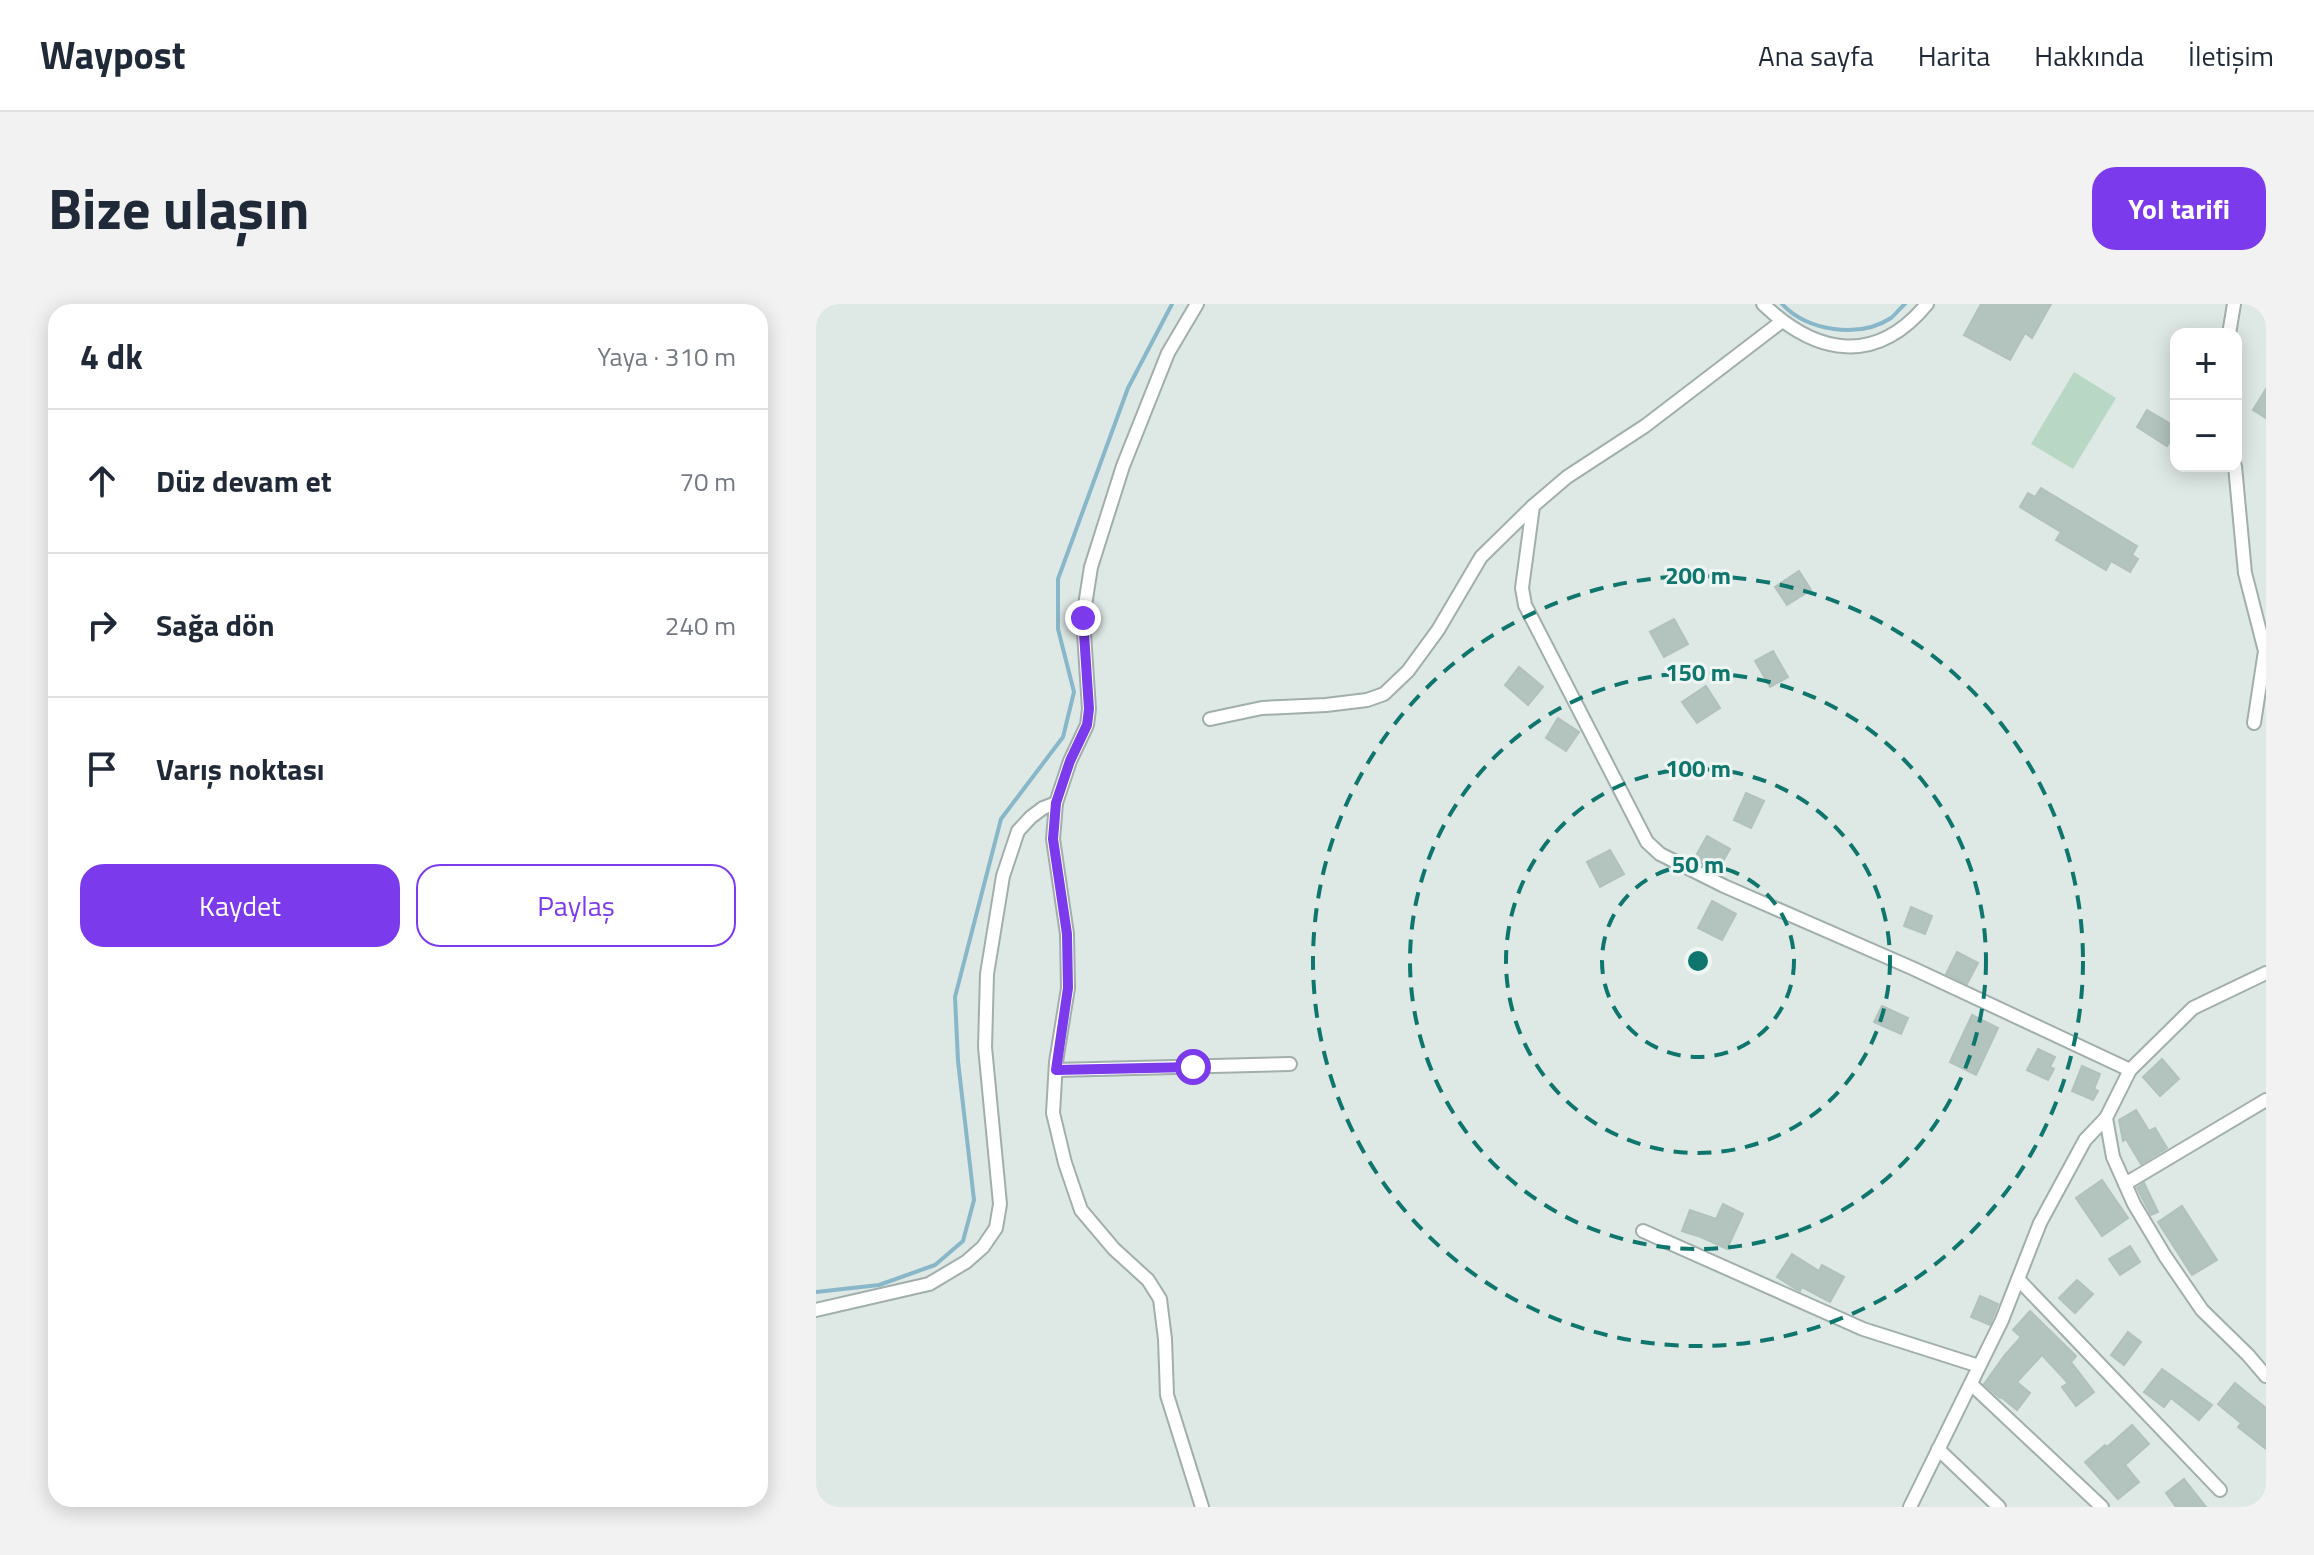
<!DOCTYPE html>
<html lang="tr">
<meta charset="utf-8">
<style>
:root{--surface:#fff;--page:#f2f2f3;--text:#1f2937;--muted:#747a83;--line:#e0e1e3;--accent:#7c3aed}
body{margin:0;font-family:"Titillium Web",sans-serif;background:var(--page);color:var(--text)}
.controls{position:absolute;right:24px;top:24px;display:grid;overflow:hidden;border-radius:16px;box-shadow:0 4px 20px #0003}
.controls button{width:72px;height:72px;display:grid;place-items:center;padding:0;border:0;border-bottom:2px solid var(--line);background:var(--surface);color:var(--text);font:40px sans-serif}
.stop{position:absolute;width:24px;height:24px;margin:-18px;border:6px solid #7c3aed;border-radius:50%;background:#fff}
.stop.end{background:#7c3aed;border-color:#fff;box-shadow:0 2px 8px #0008}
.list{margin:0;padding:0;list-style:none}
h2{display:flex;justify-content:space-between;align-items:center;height:104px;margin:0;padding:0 32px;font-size:34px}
h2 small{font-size:26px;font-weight:400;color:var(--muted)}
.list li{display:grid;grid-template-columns:52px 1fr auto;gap:24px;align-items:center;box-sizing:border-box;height:144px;padding:0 32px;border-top:2px solid var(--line)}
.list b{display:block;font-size:30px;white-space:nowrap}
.list em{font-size:26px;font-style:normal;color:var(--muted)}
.actions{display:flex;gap:16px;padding:24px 32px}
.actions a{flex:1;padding:18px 0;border:2px solid var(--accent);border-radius:24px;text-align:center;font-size:28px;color:var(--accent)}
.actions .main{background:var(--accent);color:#fff}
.icon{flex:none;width:44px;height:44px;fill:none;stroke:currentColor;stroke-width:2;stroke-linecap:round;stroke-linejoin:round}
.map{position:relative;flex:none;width:1450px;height:1203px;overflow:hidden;border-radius:24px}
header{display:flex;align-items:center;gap:48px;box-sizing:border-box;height:112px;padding:0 40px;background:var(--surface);border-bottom:2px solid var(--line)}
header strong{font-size:38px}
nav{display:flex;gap:44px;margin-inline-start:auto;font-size:28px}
.intro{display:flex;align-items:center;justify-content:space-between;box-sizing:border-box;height:192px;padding:0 48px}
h1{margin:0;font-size:56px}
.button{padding:20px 36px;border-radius:24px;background:var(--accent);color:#fff;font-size:28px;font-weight:700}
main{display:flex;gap:48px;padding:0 48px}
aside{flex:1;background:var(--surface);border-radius:24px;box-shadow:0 4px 20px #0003}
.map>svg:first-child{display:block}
</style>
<header>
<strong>Waypost</strong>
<nav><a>Ana sayfa</a><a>Harita</a><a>Hakkında</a><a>İletişim</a></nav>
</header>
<div class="intro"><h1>Bize ulaşın</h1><a class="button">Yol tarifi</a></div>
<main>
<aside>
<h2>4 dk<small>Yaya · 310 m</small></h2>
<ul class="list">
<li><svg class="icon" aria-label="ahead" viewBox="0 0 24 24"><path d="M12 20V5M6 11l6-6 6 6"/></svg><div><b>Düz devam et</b></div><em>70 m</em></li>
<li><svg class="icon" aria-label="right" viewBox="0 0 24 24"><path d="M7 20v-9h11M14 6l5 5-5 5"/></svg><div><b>Sağa dön</b></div><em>240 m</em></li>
<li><svg class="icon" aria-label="arrive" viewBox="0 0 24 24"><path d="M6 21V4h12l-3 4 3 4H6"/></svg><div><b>Varış noktası</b></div></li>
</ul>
<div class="actions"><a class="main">Kaydet</a><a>Paylaş</a></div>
</aside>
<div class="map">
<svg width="1450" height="1203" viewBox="0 0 1450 1203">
<rect width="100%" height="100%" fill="#dee8e5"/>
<path fill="#b8d8c5" d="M1258,68L1300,94L1257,165L1215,140Z"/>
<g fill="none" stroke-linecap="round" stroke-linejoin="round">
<g stroke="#89b7ca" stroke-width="4">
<path d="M966,0C991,27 1043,35 1075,14C1080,10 1084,4 1089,0"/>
<path d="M0,988L63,981L119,961L147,937L158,896L142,757L139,693L185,515L247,433L258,388L242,325V275L312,84L356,0"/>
</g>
</g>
<g fill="#b3c3be" stroke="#b1c1bd" stroke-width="2">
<path d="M1165,0H1235L1216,34L1209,29L1194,56L1148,31Z"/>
<path d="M1450,85V114L1437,106Z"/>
<path d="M1331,106L1360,123V128L1351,142L1321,123Z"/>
<path d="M1225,184L1321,242L1316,251L1322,255L1314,268L1295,257L1290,266L1240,236L1245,228L1204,203L1212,189L1219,193Z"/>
<path d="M983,267L995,286L971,301L959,283Z"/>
<path d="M858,315L872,340L848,353L834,328Z"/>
<path d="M957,347L972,373L954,383L939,357Z"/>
<path d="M703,363L727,383L712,401L689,381Z"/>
<path d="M890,382L904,404L881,419L866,398Z"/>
<path d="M742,414L763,428L750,447L730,434Z"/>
<path d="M930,489L948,497L935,524L918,516Z"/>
<path d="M891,532L914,545L901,568L878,555Z"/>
<path d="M794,546L808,570L784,583L771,558Z"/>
<path d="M896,597L920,610L906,636L882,624Z"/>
<path d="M1095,603L1116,612L1109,630L1088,622Z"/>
<path d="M1141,648L1162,659L1151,680L1130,670Z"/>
<path d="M1066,702L1092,714L1085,730L1058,718Z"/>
<path d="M1156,711L1182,724L1160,771L1134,758Z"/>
<path d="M1222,745L1239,753L1234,763L1238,765L1232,776L1211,766Z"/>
<path d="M1346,755L1363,775L1344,792L1327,773Z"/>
<path d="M1266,762L1284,770L1278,785L1282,787L1277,796L1256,787Z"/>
<path d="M1320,806L1333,827L1339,824L1351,844L1325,860L1310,835L1307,837L1303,816Z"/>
<path d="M1286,876L1312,914L1286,932L1260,894Z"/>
<path d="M1328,879L1342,908L1335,911L1321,884Z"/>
<path d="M907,900L927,910L911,945L885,933L866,927L874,906L900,915Z"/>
<path d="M1366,902L1401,956L1376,971L1342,918Z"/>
<path d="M1314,942L1324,958L1304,971L1293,955Z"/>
<path d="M976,950L1003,967L1006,961L1028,973L1014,998L986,983L984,987L978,984L961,973Z"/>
<path d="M1261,976L1277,990L1259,1009L1243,994Z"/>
<path d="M1164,992L1182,1000L1174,1021L1155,1013Z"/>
<path d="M1214,1007L1260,1052L1255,1058L1278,1088L1260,1102L1246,1083L1252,1079L1226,1051L1201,1078L1214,1089L1201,1106L1185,1093L1184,1094L1168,1080L1189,1051L1205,1033L1197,1026Z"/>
<path d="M1312,1028L1325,1038L1308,1061L1295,1051Z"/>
<path d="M1346,1065L1396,1101L1383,1116L1355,1094L1348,1103L1328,1088Z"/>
<path d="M1419,1079L1450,1104V1145L1422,1123L1425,1119L1402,1100Z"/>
<path d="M1316,1121L1333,1140L1309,1161L1323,1178L1302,1195L1269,1158L1289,1141L1291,1143Z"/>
<path d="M1368,1175L1390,1203H1360L1350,1189Z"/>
</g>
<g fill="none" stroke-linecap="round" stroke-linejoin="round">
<g stroke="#a1afac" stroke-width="16">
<g id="minor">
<path d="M381,0L352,49L307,162L275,263L267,314L273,405L271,421L254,457L240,499L237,535L251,630L252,684L240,758L237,809L249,859L265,906L298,945L332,976L344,995L349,1035L351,1091L386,1203"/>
<path d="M947,0C1000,51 1060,62 1111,0"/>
<path d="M1413,30L1418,0"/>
<path d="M1419,162L1429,269L1449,347L1438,419"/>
<path d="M717,202L706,284L709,301L831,538L844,550L908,582L1096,664L1314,766"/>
<path d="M394,415L446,404L510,401L551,396L568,390L592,367L622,326L665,253L717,202L751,173L829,122L965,18"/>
<path d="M1450,669L1377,704L1314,766L1290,814L1297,853L1318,900L1349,952L1386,1006L1432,1051L1450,1072"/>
<path d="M240,766L474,760"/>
<path d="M1309,880L1450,796"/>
<path d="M827,927L1047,1025L1163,1062"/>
<path d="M1202,975L1404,1186"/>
<path d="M0,1006L113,980L150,958L167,943L180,924L184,900L169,743L171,670L187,572L202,527L215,513L227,504L240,499"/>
<path d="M1155,1080L1286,1203"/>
<path d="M1122,1145L1183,1203"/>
<path d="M1094,1203L1186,1016L1224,919L1269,836L1290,814"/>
</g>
</g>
<use href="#minor" stroke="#fff" stroke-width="12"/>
</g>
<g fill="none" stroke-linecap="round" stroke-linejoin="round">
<path stroke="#7c3aed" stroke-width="10" d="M267,314L273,405L271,421L254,457L240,499L237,535L251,630L252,684L240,766L377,763"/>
</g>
<g fill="none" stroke="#0f766e" stroke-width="4" stroke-dasharray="14 10">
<circle cx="882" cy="657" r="96"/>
<circle cx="882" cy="657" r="192"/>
<circle cx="882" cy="657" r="288"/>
<circle cx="882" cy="657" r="385"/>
</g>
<circle cx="882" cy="657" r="12" fill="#0f766e" stroke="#eef5f3" stroke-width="4"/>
<g font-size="24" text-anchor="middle" font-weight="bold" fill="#0f766e" stroke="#eef5f3" stroke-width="6" stroke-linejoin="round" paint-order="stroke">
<text x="882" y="280">200 m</text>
<text x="882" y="377">150 m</text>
<text x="882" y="473">100 m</text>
<text x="882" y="569">50 m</text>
</g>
</svg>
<div class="controls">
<button>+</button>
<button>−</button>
</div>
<div class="stop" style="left:377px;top:763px"></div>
<div class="stop end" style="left:267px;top:314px"></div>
</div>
</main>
